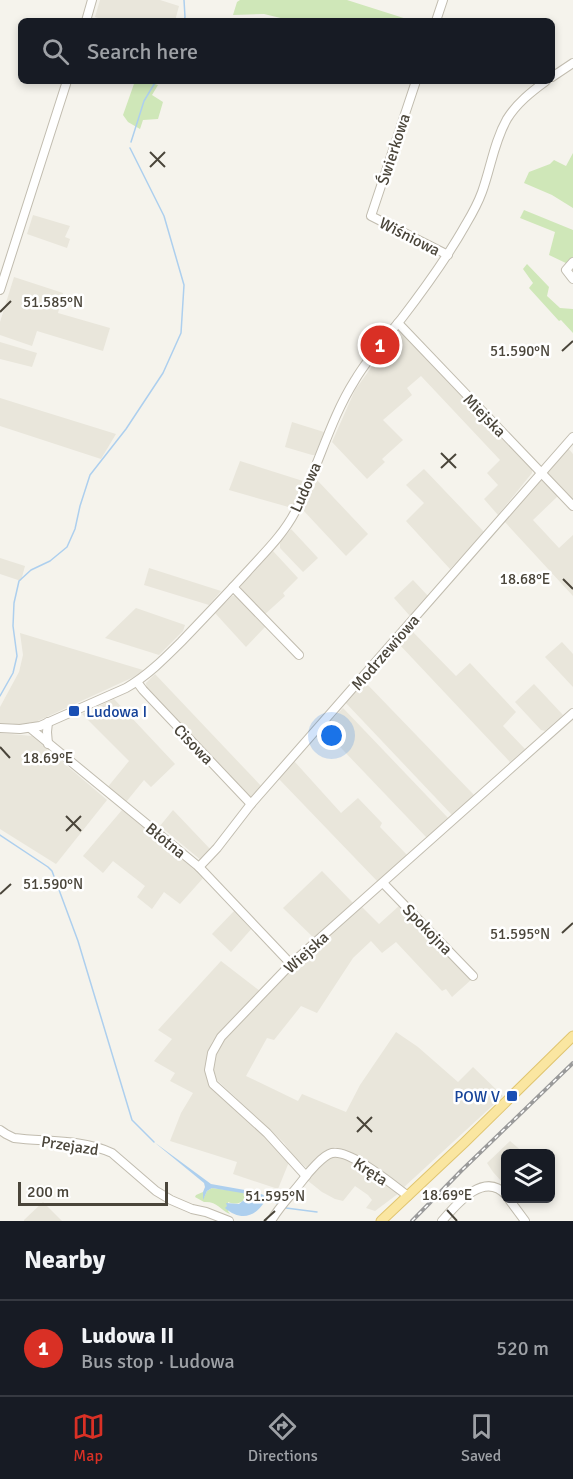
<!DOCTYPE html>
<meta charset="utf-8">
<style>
:root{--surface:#171b24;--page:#242831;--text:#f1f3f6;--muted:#9ea1a6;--line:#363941;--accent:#d93025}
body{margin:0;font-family:Signika,sans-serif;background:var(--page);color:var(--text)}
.controls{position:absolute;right:18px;bottom:18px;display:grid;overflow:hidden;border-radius:9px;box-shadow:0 3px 9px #0003}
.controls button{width:54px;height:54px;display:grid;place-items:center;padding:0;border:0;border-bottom:2px solid var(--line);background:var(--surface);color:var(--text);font:30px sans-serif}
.scale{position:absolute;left:18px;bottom:15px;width:150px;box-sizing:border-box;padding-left:6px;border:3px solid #4a453a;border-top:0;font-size:16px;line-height:21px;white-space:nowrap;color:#4a453a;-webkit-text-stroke:4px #fff;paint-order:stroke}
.you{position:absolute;left:332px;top:736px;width:21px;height:21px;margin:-15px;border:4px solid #fff;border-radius:50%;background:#1a73e8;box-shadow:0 0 0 9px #1a73e833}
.badge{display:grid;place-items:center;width:39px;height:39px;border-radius:50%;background:var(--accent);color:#fff;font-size:20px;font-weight:700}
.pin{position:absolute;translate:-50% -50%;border:3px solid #fff;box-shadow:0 2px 6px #0006}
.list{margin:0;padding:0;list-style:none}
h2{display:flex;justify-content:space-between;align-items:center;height:78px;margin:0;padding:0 24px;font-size:26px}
h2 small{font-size:20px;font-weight:400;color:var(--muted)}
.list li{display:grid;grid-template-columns:39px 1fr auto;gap:18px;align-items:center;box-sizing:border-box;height:96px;padding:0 24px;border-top:2px solid var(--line)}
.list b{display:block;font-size:22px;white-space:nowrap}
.list p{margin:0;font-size:20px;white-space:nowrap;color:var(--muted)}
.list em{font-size:20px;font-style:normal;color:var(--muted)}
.icon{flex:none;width:33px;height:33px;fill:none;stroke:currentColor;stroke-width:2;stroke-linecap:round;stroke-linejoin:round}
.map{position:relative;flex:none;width:573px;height:1221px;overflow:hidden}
.search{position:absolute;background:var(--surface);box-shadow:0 3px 9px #0003;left:18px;right:18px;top:18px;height:66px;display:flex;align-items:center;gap:15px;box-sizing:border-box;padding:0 21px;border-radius:9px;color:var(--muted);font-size:22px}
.sheet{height:174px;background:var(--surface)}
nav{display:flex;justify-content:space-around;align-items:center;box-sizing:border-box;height:84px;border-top:2px solid var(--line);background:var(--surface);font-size:16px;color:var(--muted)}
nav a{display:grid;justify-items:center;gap:3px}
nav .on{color:var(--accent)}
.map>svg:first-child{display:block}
</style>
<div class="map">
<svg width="573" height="1221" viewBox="0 0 573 1221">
<rect width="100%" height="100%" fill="#f5f3ec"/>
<g fill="#e9e6db">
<path d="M100,0H160L179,6L175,21H107L95,17Z"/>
<path d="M33,215L70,226L65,237L70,239L67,248L27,234Z"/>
<path d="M14,277L63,293L58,313L110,328L103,351L37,331L32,346L0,335V322Z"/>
<path d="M399,329L532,468V473L498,515L484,499L498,485L487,473L500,460L421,376L407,388L412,395L383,420L403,440L382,459L385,462L367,479L332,442L355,390Z"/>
<path d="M0,342L37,353L32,367L0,359Z"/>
<path d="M0,398L116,434L101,459L0,426Z"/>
<path d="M292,422L324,432L315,455H312L285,447Z"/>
<path d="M567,447L573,454V501L545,472Z"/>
<path d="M240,461L303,481L292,508L229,490Z"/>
<path d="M424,469L484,532L450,569L406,521L424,503L406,485Z"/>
<path d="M542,479L558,496L533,520L559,548L573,535V596L503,520L538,480Z"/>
<path d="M317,480L368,534L346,556L303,510Z"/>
<path d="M291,529L318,558L303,572L280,548V543Z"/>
<path d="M273,551L298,578L283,593L285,596L263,616L240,591L241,586Z"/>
<path d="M0,558L25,566L21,581L0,574Z"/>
<path d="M149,568L221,591L209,605L144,585Z"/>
<path d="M413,580L428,596L410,616L394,598Z"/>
<path d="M237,595L267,625L246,647L215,613L232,596Z"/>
<path d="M136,608L185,625L183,631L159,655L105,638Z"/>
<path d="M410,629L456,676L470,663L516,712L503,726L525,749L510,762L398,643Z"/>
<path d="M20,633L143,670L138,675L29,725L0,723V707L19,672L23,655Z"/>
<path d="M562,642L573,654V687L545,657Z"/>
<path d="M155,674L263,788L255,797L250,799L147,691L146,683Z"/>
<path d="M364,681L474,795L453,816L345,702Z"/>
<path d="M534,684L563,715L545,731L541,730L515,702Z"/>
<path d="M114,699L175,764L151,787L144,780L126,802L107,788L129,761L82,714Z"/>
<path d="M343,708L449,819L427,838L323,729Z"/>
<path d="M0,733L32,736L107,800L56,864L0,829Z"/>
<path d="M294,761L341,813L358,798L382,823L380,827L407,855L378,882L279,779Z"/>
<path d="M122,810L204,877L180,904L164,892L152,909L137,897L145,886L113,861L103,873L83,856Z"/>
<path d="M173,810L211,850L202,861L160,826Z"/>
<path d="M322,871L354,904L315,939L283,908Z"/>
<path d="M400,905L472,979L452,997L446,989L442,991L396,942L382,953L371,941L353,958L317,1013L301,1006L274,1040L267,1038L246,1076L298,1101L302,1094L346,1112L360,1085L396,1032L418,1047L458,1082L473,1067L503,1096L402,1189L361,1158L335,1147L322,1155L309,1170L294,1157L284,1143L217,1080L213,1075V1062L217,1050L225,1037L293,967L362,907L379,924Z"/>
<path d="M236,909L253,927L231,952L212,934Z"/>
<path d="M221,961L260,991L212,1042L208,1059L206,1073L212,1087L264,1135L289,1162L278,1189L233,1174L237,1162L170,1141L181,1113L193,1093L170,1081L175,1073L154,1061L172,1039L158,1030Z"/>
<path d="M510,1141L524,1153L506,1154L505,1180L503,1183L493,1172L487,1163Z"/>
<path d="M334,1156L343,1158L365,1169L399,1193L375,1211L366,1208L372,1200L368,1195L355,1186L343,1201L335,1199L322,1192L307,1180L329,1158Z"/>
<path d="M43,1202L62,1221H24V1220Z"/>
</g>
<g fill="#cfe7b8">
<path d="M240,0H347L413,21H325L318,19L316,21H293L264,14L233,15L237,2Z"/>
<path d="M135,81H146L158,85L152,95L163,102L158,119L143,120L140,129L128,122L123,115Z"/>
<path d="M573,153V208L552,195L524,183L529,172L550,164L554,160L566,166Z"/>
<path d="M524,210L573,230V262L570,265L549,255L555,232L520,218Z"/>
<path d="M527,264L549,287L547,296L560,308L573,309V333L561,320L559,321L529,288L533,283L523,269Z"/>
<path d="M212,1188L243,1192L248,1194L249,1196C242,1202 238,1206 228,1202V1211L230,1214C220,1210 217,1201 204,1202L195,1197L196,1195L203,1192L204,1197L207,1191Z"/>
</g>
<path fill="#adcfee" d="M154,1142L211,1184L256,1192L276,1200L280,1203L277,1204L257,1195L265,1201C255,1218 240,1221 225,1208L227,1206L226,1203L239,1204L249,1196L248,1194L212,1188L207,1191L203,1200V1192L205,1187L204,1183Z"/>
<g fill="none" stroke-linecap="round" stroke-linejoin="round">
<g stroke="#adcfee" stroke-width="1.5">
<path d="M184,0L185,17L184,21"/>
<path d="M131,142L144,101L156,81"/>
<path d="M0,696L13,673L17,656L13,626L14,603L19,581L31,570L50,561L67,547L75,529L80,506L90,475L126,429L163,373L181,333L184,285L164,216L130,148"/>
<path d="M0,835L48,867L52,871L78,941L132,1120L154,1142"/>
<path d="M286,1208L317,1212"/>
</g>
<g stroke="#c1bcaf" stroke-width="10">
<g id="minor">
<path d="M86,21L92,0"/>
<path d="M436,21L443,0"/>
<path d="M552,77L573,63"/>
<path d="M416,81L371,216L448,255"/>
<path d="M573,262L566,270L573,279"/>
<path d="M0,290L67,81"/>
<path d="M398,323L573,506"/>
<path d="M233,587L299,655"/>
<path d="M137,682L143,690L251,804"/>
<path d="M0,728L20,729L40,726L126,688C147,676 164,659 181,642C203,619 225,596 247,572C264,553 283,535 295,512C318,469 329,421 355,380C368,358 386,338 402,318C425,288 447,258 466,224C472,214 478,203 482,192C491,167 494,142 507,119C517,103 531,92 546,81"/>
<path d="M30,728L199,867L291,964"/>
<path d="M48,744L47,732L48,722"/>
<path d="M199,867L217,848L251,804L573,437"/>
<path d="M383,883L473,976"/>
<path d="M0,1130L6,1134L14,1138C46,1142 82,1139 112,1153L156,1191L171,1200L192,1209L206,1212L229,1221"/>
<path d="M306,1176L267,1133L213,1084L209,1070L212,1053L221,1037L291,964L573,713"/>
<path d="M508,1198L525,1221"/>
<path d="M271,1221C279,1207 292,1194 302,1181C308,1173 323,1155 332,1153C350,1149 393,1185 408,1196"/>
<path d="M442,1221C456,1205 484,1170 506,1195"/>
</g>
</g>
<g stroke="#e0c570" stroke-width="11">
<path id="major" d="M381,1221L465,1142L573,1036"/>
</g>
<use href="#minor" stroke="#fff" stroke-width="8"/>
<use href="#major" stroke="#fae6a1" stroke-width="9"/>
<g stroke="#9a9a9a" stroke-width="4">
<path id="rail" d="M412,1221L461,1171L573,1063"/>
</g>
<use href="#rail" stroke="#fff" stroke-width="1.5" stroke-dasharray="4.5" stroke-linecap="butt"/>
</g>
<path fill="none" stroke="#4a453a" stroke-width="2" d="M150,152L165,167M150,167L165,152M0,312L11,301M562,351L573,341M441,453L456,468M441,468L456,454M563,579L573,589M0,747L10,758M66,816L81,831M66,831L81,816M0,894L11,884M562,933L573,923M357,1117L372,1132M357,1132L372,1117M447,1210L457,1221M264,1221L275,1211"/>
<g fill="#1a4fb4" stroke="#fff" stroke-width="2">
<rect x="68" y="705" width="12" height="12" rx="3"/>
<rect x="506" y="1090" width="12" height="12" rx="3"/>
</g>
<g text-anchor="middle" stroke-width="5" stroke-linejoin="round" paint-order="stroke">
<g font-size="16" fill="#4a453a" stroke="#fff">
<text transform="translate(393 149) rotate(-72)" y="6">Świerkowa</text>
<text transform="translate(410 236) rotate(27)" y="6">Wiśniowa</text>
<text transform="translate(485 415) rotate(46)" y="6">Miejska</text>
<text transform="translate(305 487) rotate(-66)" y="6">Ludowa</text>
<text transform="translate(385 652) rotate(-49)" y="6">Modrzewiowa</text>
<text transform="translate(194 744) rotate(46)" y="6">Cisowa</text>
<text transform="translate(166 840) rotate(39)" y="6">Błotna</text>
<text transform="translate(428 929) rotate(46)" y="6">Spokojna</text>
<text transform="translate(306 952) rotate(-42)" y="6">Wiejska</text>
<text transform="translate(70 1145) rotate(9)" y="6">Przejazd</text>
<text transform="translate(371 1171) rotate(33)" y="6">Kręta</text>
</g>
<g font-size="16" fill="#164399" stroke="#fff" text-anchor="start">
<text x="86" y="717">Ludowa I</text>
<text x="500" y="1102" text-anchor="end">POW V</text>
</g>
</g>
<g font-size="15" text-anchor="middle" fill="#4a453a" stroke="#fff" stroke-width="5" stroke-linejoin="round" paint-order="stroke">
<text x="53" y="307">51.585°N</text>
<text x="520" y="356">51.590°N</text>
<text x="525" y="584">18.68°E</text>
<text x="48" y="763">18.69°E</text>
<text x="53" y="889">51.590°N</text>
<text x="520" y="939">51.595°N</text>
<text x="447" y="1200">18.69°E</text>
<text x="275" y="1201">51.595°N</text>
</g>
</svg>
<div class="controls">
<button><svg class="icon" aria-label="layers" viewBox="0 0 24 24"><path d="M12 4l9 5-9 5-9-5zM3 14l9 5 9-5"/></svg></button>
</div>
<div class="scale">200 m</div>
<div class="you"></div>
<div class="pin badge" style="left:380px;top:345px">1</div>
<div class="search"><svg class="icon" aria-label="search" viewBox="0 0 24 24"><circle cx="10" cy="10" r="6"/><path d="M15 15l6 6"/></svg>Search here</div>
</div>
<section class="sheet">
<h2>Nearby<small></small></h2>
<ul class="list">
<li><span class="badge">1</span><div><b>Ludowa II</b><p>Bus stop · Ludowa</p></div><em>520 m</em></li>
</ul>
</section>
<nav>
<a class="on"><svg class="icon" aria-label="map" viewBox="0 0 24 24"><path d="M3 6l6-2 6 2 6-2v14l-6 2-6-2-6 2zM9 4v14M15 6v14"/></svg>Map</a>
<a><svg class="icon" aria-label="directions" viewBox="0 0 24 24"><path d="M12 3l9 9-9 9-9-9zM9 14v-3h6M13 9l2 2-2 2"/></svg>Directions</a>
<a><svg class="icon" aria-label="saved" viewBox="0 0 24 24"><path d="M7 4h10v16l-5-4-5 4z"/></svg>Saved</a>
</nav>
